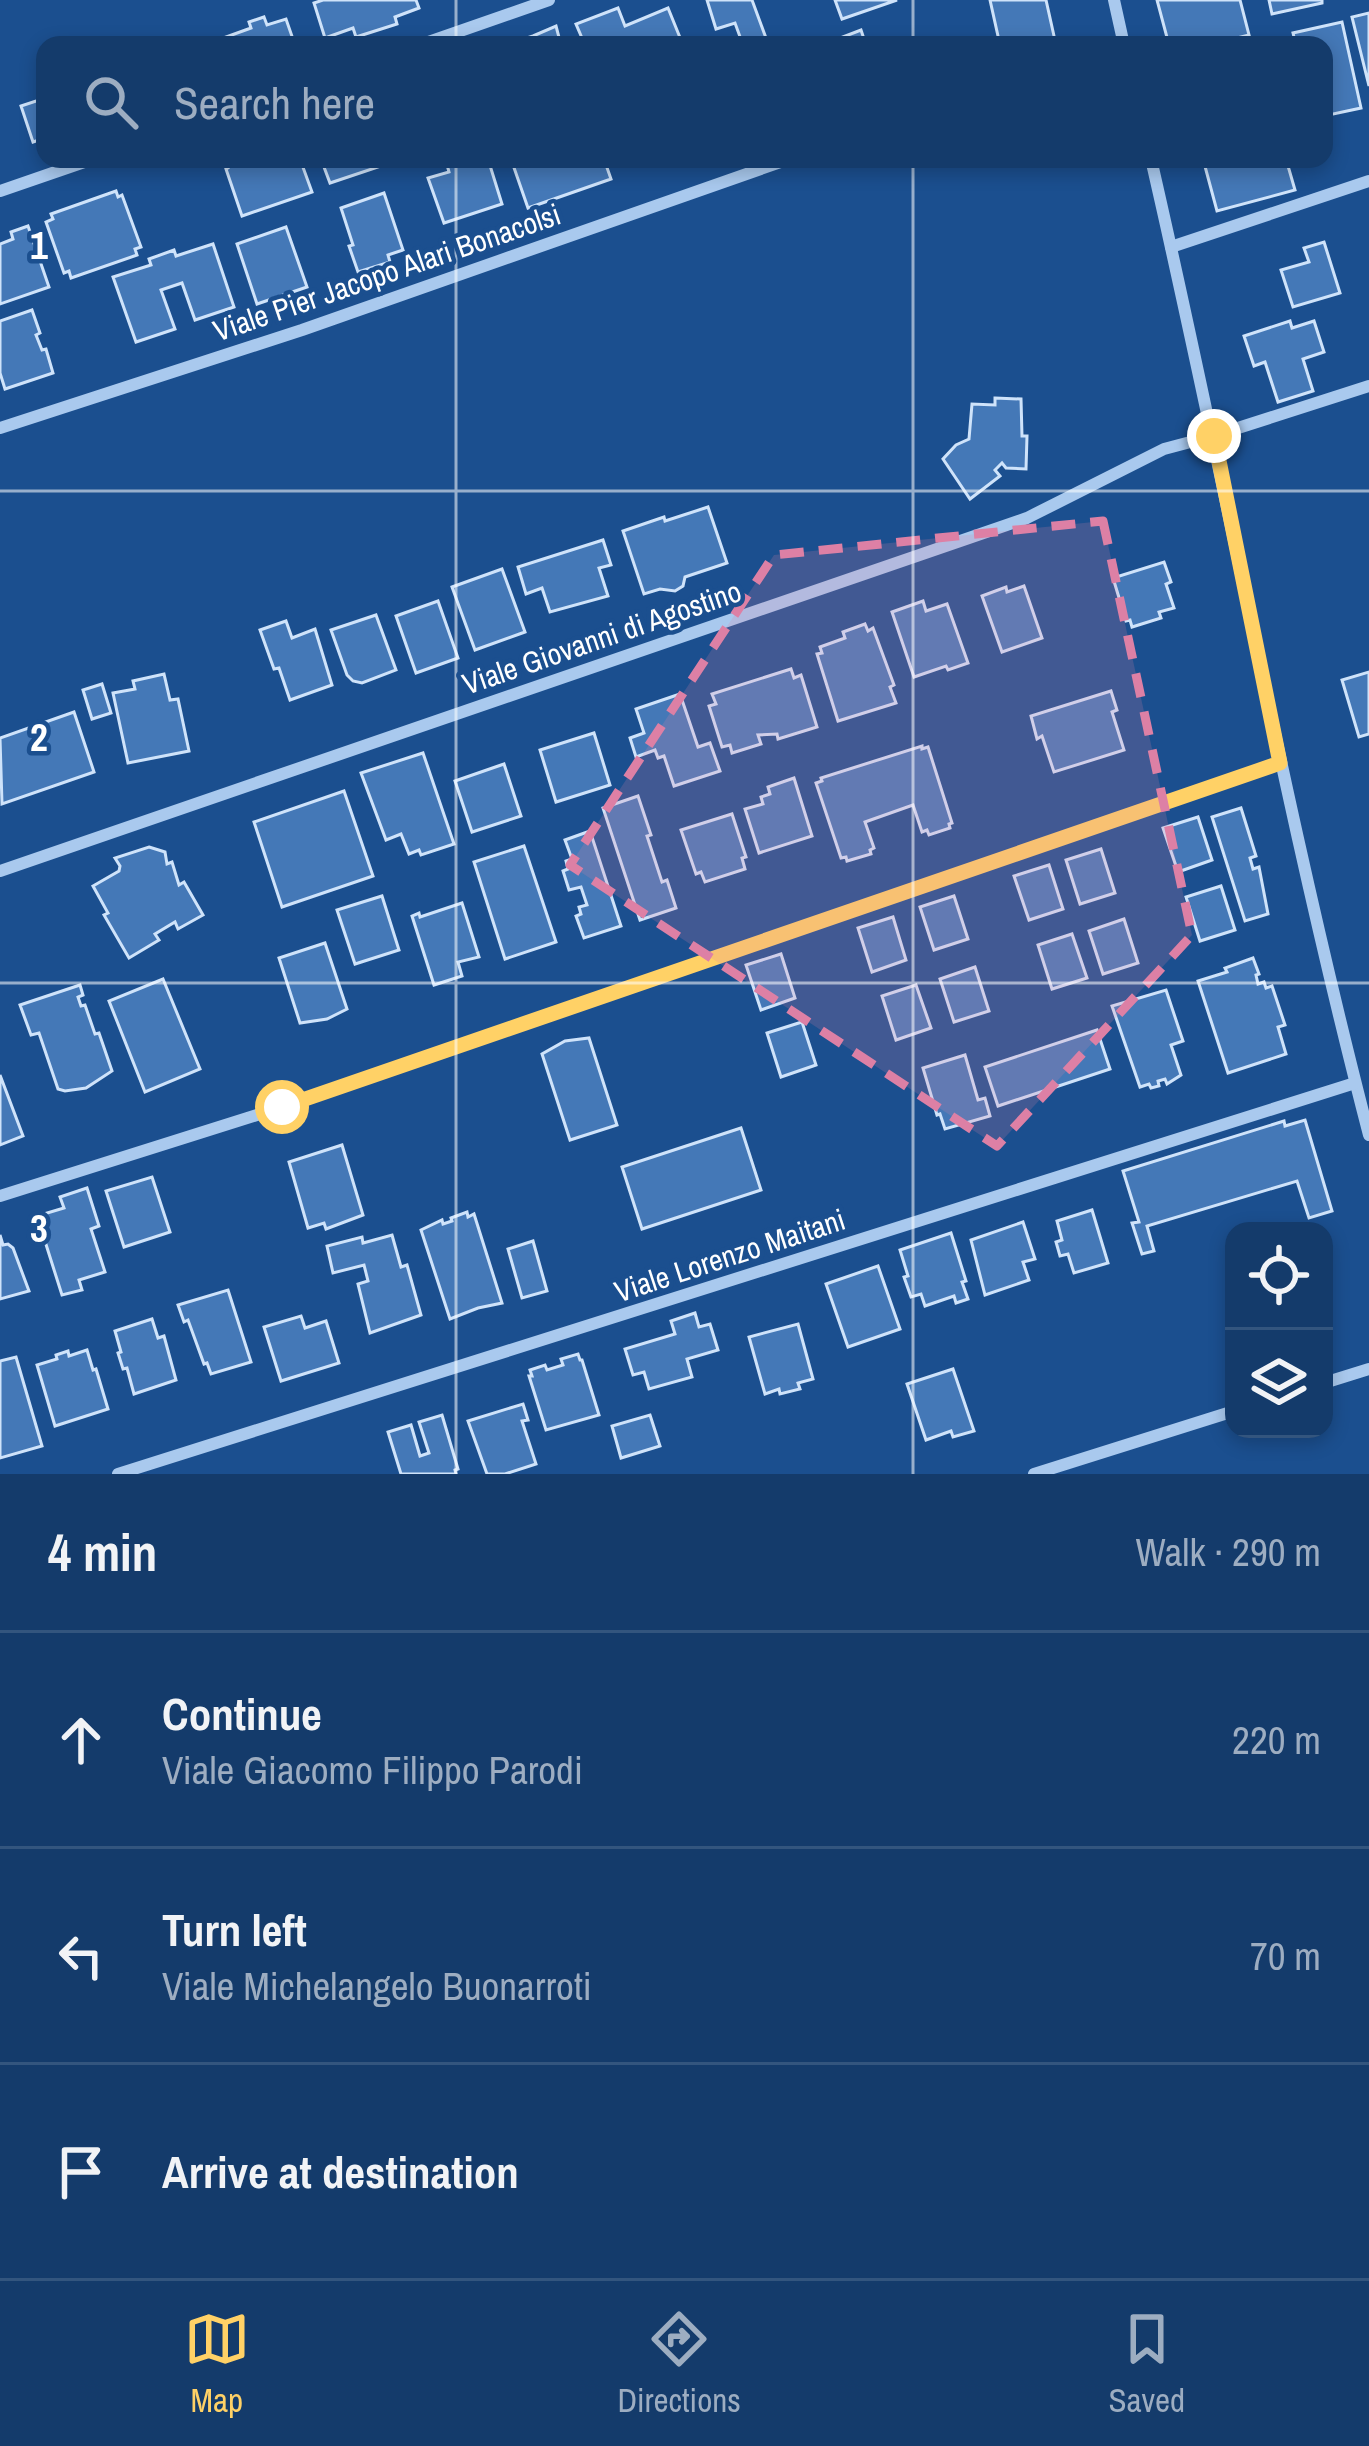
<!DOCTYPE html>
<meta charset="utf-8">
<style>
:root{--surface:#143b6b;--page:#1d4271;--text:#f1f3f6;--muted:#9dadc1;--line:#33557e;--accent:#ffd166}
body{margin:0;font-family:"Archivo Narrow",sans-serif;background:var(--page);color:var(--text)}
.controls{position:absolute;right:36px;bottom:36px;display:grid;overflow:hidden;border-radius:24px;box-shadow:0 6px 18px #0003}
.controls button{width:108px;height:108px;display:grid;place-items:center;padding:0;border:0;border-bottom:3px solid var(--line);background:var(--surface);color:var(--text);font:60px sans-serif}
.stop{position:absolute;width:36px;height:36px;margin:-27px;border:9px solid #ffd166;border-radius:50%;background:#fff}
.stop.end{background:#ffd166;border-color:#fff;box-shadow:0 3px 12px #0008}
.list{margin:0;padding:0;list-style:none}
h2{display:flex;justify-content:space-between;align-items:center;height:156px;margin:0;padding:0 48px;font-size:51px}
h2 small{font-size:39px;font-weight:400;color:var(--muted)}
.list li{display:grid;grid-template-columns:78px 1fr auto;gap:36px;align-items:center;box-sizing:border-box;height:216px;padding:0 48px;border-top:3px solid var(--line)}
.list b{display:block;font-size:45px;white-space:nowrap}
.list p{margin:0;font-size:39px;white-space:nowrap;color:var(--muted)}
.list em{font-size:39px;font-style:normal;color:var(--muted)}
.icon{flex:none;width:66px;height:66px;fill:none;stroke:currentColor;stroke-width:2;stroke-linecap:round;stroke-linejoin:round}
.map{position:relative;flex:none;width:1369px;height:1474px;overflow:hidden}
.search{position:absolute;background:var(--surface);box-shadow:0 6px 18px #0003;left:36px;right:36px;top:36px;height:132px;display:flex;align-items:center;gap:30px;box-sizing:border-box;padding:0 42px;border-radius:24px;color:var(--muted);font-size:45px}
.sheet{height:804px;background:var(--surface)}
nav{display:flex;justify-content:space-around;align-items:center;box-sizing:border-box;height:168px;border-top:3px solid var(--line);background:var(--surface);font-size:33px;color:var(--muted)}
nav a{display:grid;justify-items:center;gap:6px}
nav .on{color:var(--accent)}
.map>svg:first-child{display:block}
</style>
<div class="map">
<svg width="1369" height="1474" viewBox="0 0 1369 1474">
<rect width="100%" height="100%" fill="#1b4f8f"/>
<g fill="#4478b7" stroke="#cfe3fa" stroke-width="3">
<path d="M323,0H416L419,8L395,17L397,24L356,37L353,28L325,38L314,3Z"/>
<path d="M707,0H752L766,38L743,45L735,23L716,29Z"/>
<path d="M835,0H897L842,19Z"/>
<path d="M990,0H1046L1056,45H1000Z"/>
<path d="M1157,0H1240L1249,35L1209,45H1169Z"/>
<path d="M1269,0H1322V3L1272,14Z"/>
<path d="M618,8L625,26L668,8L683,45H585L576,24Z"/>
<path d="M1369,13V86L1352,17Z"/>
<path d="M264,17L267,25L286,19L295,45H216L215,41L251,28L249,22Z"/>
<path d="M1342,22L1361,108L1324,116V45H1296L1293,33Z"/>
<path d="M556,26L561,45H505L533,36Z"/>
<path d="M861,30L866,45H822Z"/>
<path d="M45,98V138L33,142L21,106Z"/>
<path d="M230,159H300L312,192L242,216L226,169L228,168L226,161Z"/>
<path d="M321,159H399V160L330,183Z"/>
<path d="M452,159H488L502,204L444,223L428,178L449,172L446,161Z"/>
<path d="M511,159H604L611,179L528,208Z"/>
<path d="M1203,159H1286L1295,190L1217,211Z"/>
<path d="M116,191L118,197L122,195L141,247L135,249L137,255L71,278L69,271L64,273L46,222L53,219L51,214Z"/>
<path d="M384,193L403,250L388,255L390,262L358,272L349,246L353,245L341,208Z"/>
<path d="M28,226L49,287L0,304V244L13,239L11,232Z"/>
<path d="M286,227L307,287L257,304L237,244Z"/>
<path d="M1324,242L1340,293L1293,307L1281,270L1309,262L1304,248Z"/>
<path d="M213,244L234,307L195,320L182,283L161,290L175,329L136,342L113,277L151,265L149,259L174,250L176,256Z"/>
<path d="M32,310L40,333L36,335L42,350L46,349L53,373L5,389L0,373V321Z"/>
<path d="M1290,321L1292,328L1314,321L1324,352L1303,359L1313,391L1278,402L1265,362L1254,366L1244,336Z"/>
<path d="M995,398L1021,399L1022,436H1027L1026,469L1006,468L1002,463L995,470L1000,476L970,499L943,459L956,445L969,439L972,404L995,405Z"/>
<path d="M708,507L727,563L685,577L683,586L675,591L660,589L644,594L623,531L664,517L665,521Z"/>
<path d="M603,540L611,565L599,568L608,596L550,612L542,588L526,594L518,567Z"/>
<path d="M1164,562L1171,582L1166,584L1174,608L1159,612L1161,618L1132,627L1130,620L1126,621L1113,578Z"/>
<path d="M502,569L525,632L475,650L452,587Z"/>
<path d="M1024,586L1042,638L1002,652L982,596L1006,587L1007,592Z"/>
<path d="M438,601L458,658L416,673L396,616Z"/>
<path d="M923,601L926,611L947,604L968,663L948,670L946,666L914,677L892,612Z"/>
<path d="M376,615L396,670L362,683L353,681L347,675L331,630Z"/>
<path d="M286,621L292,638L315,629L332,685L290,700L279,668L274,669L260,630Z"/>
<path d="M865,624L868,631L873,628L894,685L890,687L896,703L838,721L817,654L822,653L820,647L845,638L843,632Z"/>
<path d="M791,669L794,678L801,675L817,727L778,739L777,734L758,735L761,744L732,753L730,745L722,747L709,706L716,704L712,694Z"/>
<path d="M1369,672V734L1359,737L1342,680Z"/>
<path d="M164,674L170,700L178,699L189,751L128,763L113,693L135,689L133,681Z"/>
<path d="M102,684L111,713L92,719L83,690Z"/>
<path d="M1111,691L1117,710L1112,712L1124,750L1054,772L1042,736L1037,739L1031,716Z"/>
<path d="M680,694L698,747L710,743L720,771L674,786L664,756L658,758L655,750L636,757L630,738L644,733L636,709Z"/>
<path d="M74,712L94,772L2,804L0,738Z"/>
<path d="M594,733L610,785L556,802L540,750Z"/>
<path d="M922,746V749L928,747L952,823L949,824L950,828L929,835L927,830L922,832L913,805L865,822L874,848L870,850L871,854L847,861L846,857L841,858L816,783L822,781L821,778Z"/>
<path d="M423,753L454,844L421,855L419,850L409,854L401,834L386,840L361,773Z"/>
<path d="M504,764L521,816L472,832L455,781Z"/>
<path d="M794,778L812,836L759,853L745,809L763,804L761,797L770,794L768,787Z"/>
<path d="M344,791L373,876L282,907L254,822Z"/>
<path d="M638,796L651,835L647,836L662,882L667,880L676,908L640,920L603,808Z"/>
<path d="M1241,808L1256,856L1250,858L1253,869L1259,867L1268,914L1245,921L1212,817Z"/>
<path d="M732,814L746,857L742,858L745,869L705,882L701,872L696,874L681,830Z"/>
<path d="M1198,817L1212,860L1178,872L1163,828Z"/>
<path d="M590,831L621,926L584,938L576,916L581,914L579,907L587,905L581,887L569,890L563,871L568,869L566,861L572,859L565,840Z"/>
<path d="M524,846L556,942L505,959L474,862Z"/>
<path d="M149,847L165,852L167,864L172,862L179,885L184,882L203,915L178,929L175,922L155,934L159,940L129,958L104,915L108,913L93,886L119,871L120,866L115,858Z"/>
<path d="M1101,849L1115,893L1080,904L1066,860Z"/>
<path d="M1049,865L1063,909L1029,920L1014,876Z"/>
<path d="M1221,886L1235,930L1200,941L1186,897Z"/>
<path d="M382,896L399,950L355,964L337,910Z"/>
<path d="M954,896L968,939L934,950L920,907Z"/>
<path d="M462,903L479,957L458,962L462,976L434,985L412,916L419,913L420,917Z"/>
<path d="M893,917L906,960L872,972L858,928Z"/>
<path d="M1124,919L1138,963L1103,974L1089,931Z"/>
<path d="M1072,934L1087,978L1052,989L1038,945Z"/>
<path d="M325,943L347,1009L327,1019L300,1023L279,958Z"/>
<path d="M781,954L795,998L761,1010L746,965Z"/>
<path d="M1253,958L1259,974L1256,975L1258,984L1264,982L1266,988L1272,986L1285,1025L1278,1027L1286,1054L1228,1073L1198,981L1227,972L1225,968Z"/>
<path d="M975,967L989,1011L954,1022L940,979Z"/>
<path d="M163,979L200,1069L145,1092L109,1001Z"/>
<path d="M80,985L83,995L78,997L81,1006L85,1005L95,1034L99,1033L112,1071L86,1088L65,1091L58,1089L39,1033L31,1035L20,1005Z"/>
<path d="M916,985L931,1028L896,1040L882,996Z"/>
<path d="M1166,990L1183,1041L1171,1045L1181,1075L1167,1084L1165,1079L1158,1081L1159,1086L1151,1088L1149,1084L1140,1087L1112,1006Z"/>
<path d="M802,1022L816,1065L781,1077L767,1033Z"/>
<path d="M1097,1030L1110,1069L998,1106L985,1067Z"/>
<path d="M589,1038L617,1125L570,1140L542,1054L565,1041Z"/>
<path d="M965,1055L978,1100L985,1098L990,1116L945,1129L940,1114L937,1115L923,1068Z"/>
<path d="M0,1075L23,1136L0,1145Z"/>
<path d="M1305,1120L1332,1211L1309,1218L1297,1181L1147,1226L1154,1251L1142,1254L1132,1223L1139,1222L1123,1171L1284,1121L1285,1126Z"/>
<path d="M741,1128L761,1190L642,1229L622,1167Z"/>
<path d="M342,1145L363,1215L326,1229L324,1223L308,1228L289,1162Z"/>
<path d="M152,1177L170,1232L124,1247L106,1191Z"/>
<path d="M87,1188L99,1226L91,1229L105,1272L79,1280L82,1290L62,1295L37,1216L64,1208L60,1197Z"/>
<path d="M1092,1210L1108,1263L1074,1273L1068,1254L1060,1256L1056,1242L1062,1240L1057,1221Z"/>
<path d="M467,1212L468,1217L474,1214L502,1303L478,1308L450,1319L421,1230L442,1220L443,1224L452,1221L451,1218Z"/>
<path d="M1023,1222L1035,1259L1023,1262L1029,1280L985,1295L971,1240Z"/>
<path d="M951,1233L966,1281L962,1282L968,1299L956,1303L954,1296L925,1306L921,1294L911,1297L904,1277L908,1276L900,1250Z"/>
<path d="M0,1235L3,1245L8,1244L13,1248L29,1291L0,1299Z"/>
<path d="M392,1235L401,1267L407,1265L421,1315L370,1333L358,1284L368,1281L364,1265L333,1273L327,1246L362,1237L363,1243Z"/>
<path d="M533,1241L547,1291L522,1298L508,1249Z"/>
<path d="M878,1266L900,1329L848,1347L826,1284Z"/>
<path d="M228,1290L251,1362L211,1374L207,1363L204,1364L188,1320L184,1322L178,1305Z"/>
<path d="M695,1313L699,1327L710,1324L718,1350L687,1359L692,1377L649,1389L644,1372L633,1375L625,1349L675,1334L671,1321Z"/>
<path d="M301,1316L305,1328L326,1321L339,1363L281,1381L264,1327Z"/>
<path d="M152,1319L158,1338L164,1336L176,1380L134,1394L127,1368L123,1369L118,1353L121,1352L115,1331Z"/>
<path d="M798,1324L813,1379L798,1383L800,1389L780,1394L779,1389L765,1394L749,1337Z"/>
<path d="M87,1350L93,1370L96,1369L108,1409L55,1426L37,1365L57,1359L56,1355L68,1351L69,1356Z"/>
<path d="M578,1354L580,1360H582L599,1415L546,1430L529,1376H532L530,1370L545,1365L547,1370L563,1365L561,1359Z"/>
<path d="M16,1357L42,1446L0,1458V1361Z"/>
<path d="M953,1369L974,1431L953,1437L951,1431L926,1440L907,1384Z"/>
<path d="M523,1404L528,1420L522,1421L536,1464L505,1474H487L468,1421Z"/>
<path d="M442,1415L458,1469L455,1470L456,1474H401L388,1432L411,1425L420,1456L429,1453L419,1422Z"/>
<path d="M650,1415L660,1446L621,1458L612,1426Z"/>
</g>
<g fill="none" stroke-linecap="round" stroke-linejoin="round">
<g stroke="#a9c9ee" stroke-width="12">
<path d="M1114,0L1124,45"/>
<path d="M420,45L549,0"/>
<path d="M1151,159C1226,484 1285,812 1369,1135"/>
<path d="M0,191L93,159"/>
<path d="M1171,247L1369,181"/>
<path d="M0,428L302,330L789,159"/>
<path d="M0,871L1027,518L1164,449L1213,436L1369,386"/>
<path d="M0,1196L282,1107L1280,763"/>
<path d="M1324,1383L1369,1369"/>
<path d="M118,1474L1355,1083"/>
<path d="M1034,1474L1234,1411"/>
</g>
</g>
<g fill="none" stroke-linecap="round" stroke-linejoin="round">
<path stroke="#ffd166" stroke-width="15" d="M282,1107L1280,763L1214,436"/>
</g>
<path fill="#dd80a5" fill-opacity="0.2" stroke="#dd80a5" stroke-width="9" stroke-dasharray="24 15" stroke-linejoin="round" d="M1103,521L1192,935L997,1146L570,865L774,555Z"/>
<path fill="none" stroke="#fff" stroke-width="3" stroke-opacity="0.55" d="M456,0V45M913,0V45M456,159V1474M913,159V1474M0,491H1369M0,983H1369"/>
<g text-anchor="middle" stroke-width="9" stroke-linejoin="round" paint-order="stroke">
<g font-size="30" fill="#fff" stroke="#1b4f8f">
<text transform="translate(387 273) rotate(-19)" y="10">Viale Pier Jacopo Alari Bonacolsi</text>
<text transform="translate(602 638) rotate(-19)" y="10">Viale Giovanni di Agostino</text>
<text transform="translate(730 1256) rotate(-18)" y="10">Viale Lorenzo Maitani</text>
</g>
</g>
<g font-size="39" text-anchor="middle" font-weight="bold" fill="#fff" stroke="#1b4f8f" stroke-width="9" stroke-linejoin="round" paint-order="stroke">
<text x="39" y="259">1</text>
<text x="39" y="751">2</text>
<text x="39" y="1242">3</text>
</g>
</svg>
<div class="controls">
<button><svg class="icon" aria-label="locate" viewBox="0 0 24 24"><circle cx="12" cy="12" r="6"/><path d="M12 2v4M12 18v4M2 12h4M18 12h4"/></svg></button>
<button><svg class="icon" aria-label="layers" viewBox="0 0 24 24"><path d="M12 4l9 5-9 5-9-5zM3 14l9 5 9-5"/></svg></button>
</div>
<div class="stop" style="left:282px;top:1107px"></div>
<div class="stop end" style="left:1214px;top:436px"></div>
<div class="search"><svg class="icon" aria-label="search" viewBox="0 0 24 24"><circle cx="10" cy="10" r="6"/><path d="M15 15l6 6"/></svg>Search here</div>
</div>
<section class="sheet">
<h2>4 min<small>Walk · 290 m</small></h2>
<ul class="list">
<li><svg class="icon" aria-label="ahead" viewBox="0 0 24 24"><path d="M12 20V5M6 11l6-6 6 6"/></svg><div><b>Continue</b><p>Viale Giacomo Filippo Parodi</p></div><em>220 m</em></li>
<li><svg class="icon" aria-label="left" viewBox="0 0 24 24"><path d="M17 20v-9H6M10 6l-5 5 5 5"/></svg><div><b>Turn left</b><p>Viale Michelangelo Buonarroti</p></div><em>70 m</em></li>
<li><svg class="icon" aria-label="arrive" viewBox="0 0 24 24"><path d="M6 21V4h12l-3 4 3 4H6"/></svg><div><b>Arrive at destination</b></div></li>
</ul>
</section>
<nav>
<a class="on"><svg class="icon" aria-label="map" viewBox="0 0 24 24"><path d="M3 6l6-2 6 2 6-2v14l-6 2-6-2-6 2zM9 4v14M15 6v14"/></svg>Map</a>
<a><svg class="icon" aria-label="directions" viewBox="0 0 24 24"><path d="M12 3l9 9-9 9-9-9zM9 14v-3h6M13 9l2 2-2 2"/></svg>Directions</a>
<a><svg class="icon" aria-label="saved" viewBox="0 0 24 24"><path d="M7 4h10v16l-5-4-5 4z"/></svg>Saved</a>
</nav>
